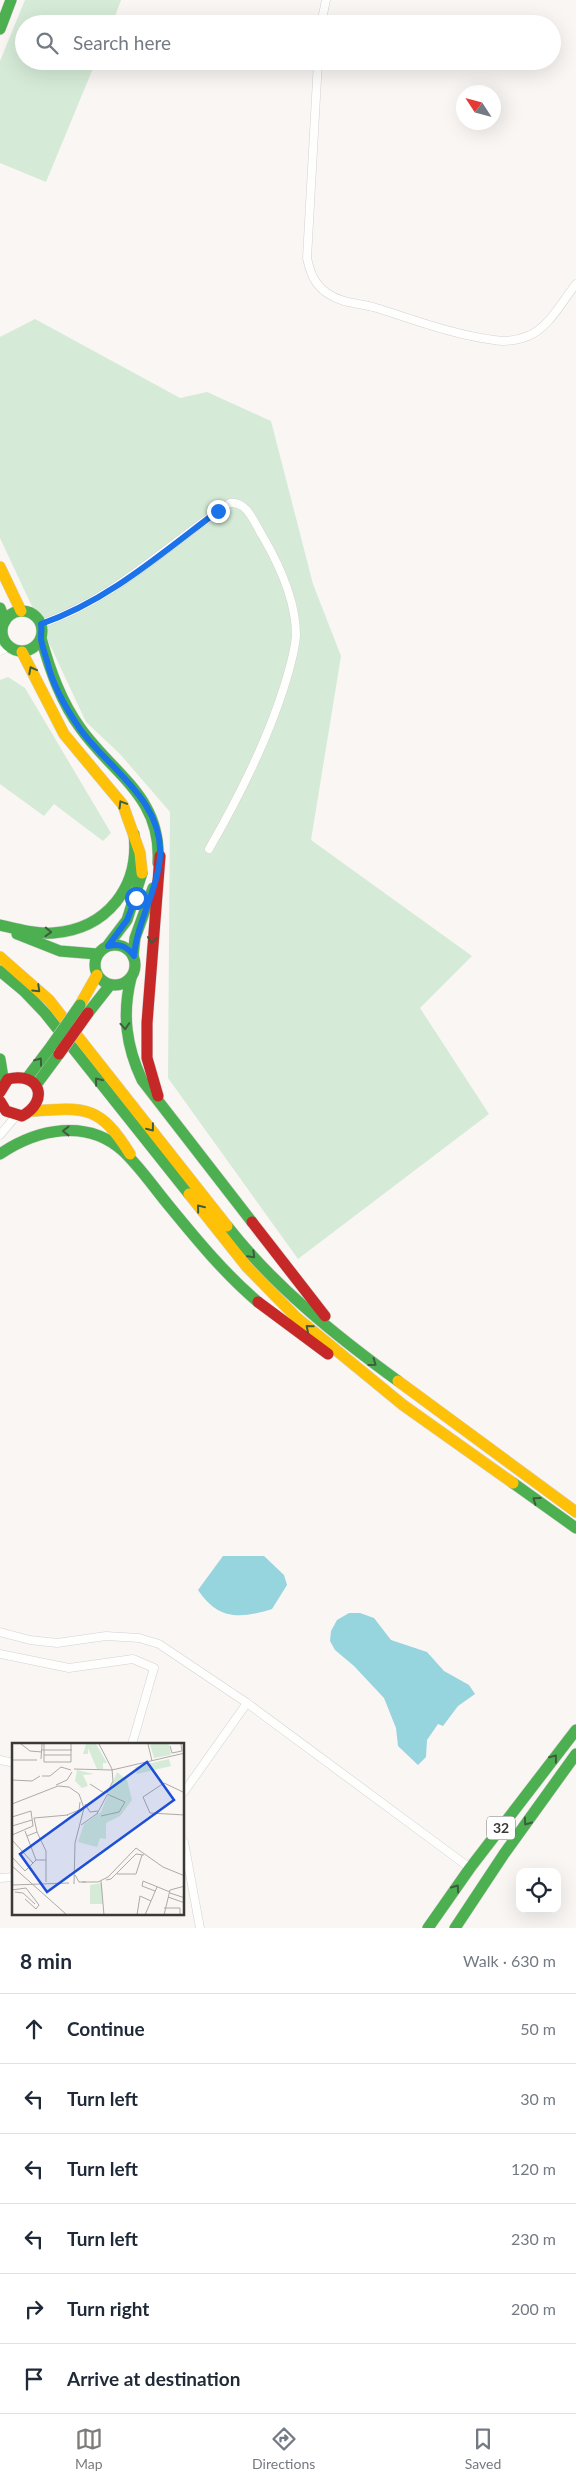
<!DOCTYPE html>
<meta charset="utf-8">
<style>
:root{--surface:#fff;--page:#f2f2f3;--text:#1f2937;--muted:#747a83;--line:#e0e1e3;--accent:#7e7b79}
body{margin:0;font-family:Lato,sans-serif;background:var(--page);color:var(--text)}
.controls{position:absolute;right:15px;bottom:15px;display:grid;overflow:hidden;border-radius:10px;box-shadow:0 5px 20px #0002}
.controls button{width:45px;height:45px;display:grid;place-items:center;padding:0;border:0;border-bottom:1px solid var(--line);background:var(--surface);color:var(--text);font:25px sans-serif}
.compass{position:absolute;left:456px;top:85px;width:45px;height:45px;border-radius:50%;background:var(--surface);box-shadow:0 5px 20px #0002;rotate:306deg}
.stop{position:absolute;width:15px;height:15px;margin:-11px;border:4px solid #1a73e8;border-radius:50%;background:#fff}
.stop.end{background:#1a73e8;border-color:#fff;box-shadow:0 1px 5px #0008}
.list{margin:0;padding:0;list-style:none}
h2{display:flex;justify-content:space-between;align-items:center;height:65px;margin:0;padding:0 20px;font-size:21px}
h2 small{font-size:16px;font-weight:400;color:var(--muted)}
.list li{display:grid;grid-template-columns:32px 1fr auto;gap:15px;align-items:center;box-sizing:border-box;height:70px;padding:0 20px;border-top:1px solid var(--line)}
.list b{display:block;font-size:19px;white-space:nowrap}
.list em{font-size:16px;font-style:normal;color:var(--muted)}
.icon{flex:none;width:28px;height:28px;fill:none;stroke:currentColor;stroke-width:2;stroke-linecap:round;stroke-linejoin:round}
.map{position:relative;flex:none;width:576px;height:1928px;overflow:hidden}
.search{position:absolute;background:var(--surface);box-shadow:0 5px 20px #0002;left:15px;right:15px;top:15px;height:55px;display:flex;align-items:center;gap:12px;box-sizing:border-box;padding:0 18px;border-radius:28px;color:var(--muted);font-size:19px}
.sheet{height:485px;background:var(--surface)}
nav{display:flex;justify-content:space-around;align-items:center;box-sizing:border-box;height:70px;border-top:1px solid var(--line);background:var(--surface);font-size:14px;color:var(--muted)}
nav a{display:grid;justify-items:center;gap:2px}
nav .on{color:var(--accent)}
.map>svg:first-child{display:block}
</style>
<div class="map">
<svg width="576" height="1928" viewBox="0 0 576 1928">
<rect width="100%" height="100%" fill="#f9f6f4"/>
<g fill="#d5ebd7">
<path d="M25,0H121L112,24H24V61H96L46,182L0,163V61Z"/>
<path d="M35,319L180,398L207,392L271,421L313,584L341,656L311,840L472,956L420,1008L489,1114L298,1259L168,1078L170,812L120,754L86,722L0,538V337Z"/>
<path d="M8,677L25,688L111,833L103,841L54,804L44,816L0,784V680Z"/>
</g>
<g fill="#96d4de">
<path d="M223,1556H264L284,1575L287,1585L272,1609C240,1619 218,1620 198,1590Z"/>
<path d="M349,1613H360L374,1618L391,1640L427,1652L444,1671L469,1685L475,1694L458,1706L443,1726L438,1724L427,1740L426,1757L418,1765L398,1746L396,1728L384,1698L354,1666L335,1650L330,1641L331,1631L337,1620Z"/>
</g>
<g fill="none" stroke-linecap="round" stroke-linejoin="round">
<g stroke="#d4d2d1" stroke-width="9">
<g id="street">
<path d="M321,24L326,0"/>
<path d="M318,61L307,258C310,272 314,284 327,293C341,303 357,303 373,307C413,319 453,335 494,340C505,342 518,340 528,336C549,328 563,300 576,284"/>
<path d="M41,624C116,598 165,546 230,503C247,501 254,522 262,535C279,564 296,600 296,635C295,651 289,671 284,687C266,744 239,797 209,849"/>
<path d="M0,641L3,639"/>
<path d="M0,651L9,647"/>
<path d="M0,1135L16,1116"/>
<path d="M0,1632L30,1640L57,1643L106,1636L139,1638L159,1644L247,1703L470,1868"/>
<path d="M0,1654L69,1668L133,1659L154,1668L132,1744"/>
<path d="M0,1760L14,1763"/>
<path d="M184,1792L247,1703"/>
<path d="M184,1842L200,1928"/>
<path d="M0,1878L14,1877"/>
</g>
</g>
<g stroke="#d4d2d1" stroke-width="12">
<g id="fast">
<path d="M0,29L11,0"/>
<path d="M0,608L5,621"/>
<circle cx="22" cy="631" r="20"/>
<path d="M41,638C50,670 61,702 81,729C115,776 162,797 158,863"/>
<path d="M0,925C17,929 35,934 53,933C107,929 140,887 134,834"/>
<path d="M17,934L60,951L97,954"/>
<circle cx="115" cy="965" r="20"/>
<path d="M108,945L127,920L142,873"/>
<path d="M133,956L135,938L153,888"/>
<path d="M0,971L24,991L45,1013L189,1194"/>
<path d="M131,978C122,1014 126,1046 142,1080L252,1222"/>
<path d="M88,1013L110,985"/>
<path d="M0,1059L4,1084"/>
<path d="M27,1078L52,1045"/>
<path d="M36,1085L59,1054"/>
<path d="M0,1154C37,1129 87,1118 123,1151C141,1168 154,1188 170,1207C197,1240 225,1274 258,1302"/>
<path d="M227,1226C274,1286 336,1336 398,1381"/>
<path d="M513,1483L576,1528"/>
<path d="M428,1928L470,1868L576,1730"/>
<path d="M455,1928L504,1854L576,1754"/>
</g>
</g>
<g stroke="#d4d2d1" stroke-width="12">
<g id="slow">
<path d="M0,567L21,611"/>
<path d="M22,652L64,734L123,805L140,853L142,873"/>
<path d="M0,957L49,1000L227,1226"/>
<path d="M80,1005L97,975"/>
<path d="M33,1111C87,1107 100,1106 130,1154"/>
<path d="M189,1194L247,1267L297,1318L403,1405L513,1483"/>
<path d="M398,1381L576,1512"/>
</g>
</g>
<g stroke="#d4d2d1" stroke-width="12">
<g id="jam">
<path d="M0,1092L8,1079C40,1071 50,1101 22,1116L6,1111L0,1101"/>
<path d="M158,1096L147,1058V1023L160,856"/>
<path d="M252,1222L325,1316"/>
<path d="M258,1302L328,1354"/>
</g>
</g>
<use href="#street" stroke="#fefefd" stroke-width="8"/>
<use href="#fast" stroke="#4caf50" stroke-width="11"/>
<use href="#slow" stroke="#ffc107" stroke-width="11"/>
<use href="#jam" stroke="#c62828" stroke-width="11"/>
<g stroke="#d4d2d1" stroke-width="12" stroke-linecap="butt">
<path id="fast-bridge" d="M52,1045L80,1005"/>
</g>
<g stroke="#d4d2d1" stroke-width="12" stroke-linecap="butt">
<path id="jam-bridge" d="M59,1054L88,1013"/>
</g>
<use href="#fast-bridge" stroke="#4caf50" stroke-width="11"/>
<use href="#jam-bridge" stroke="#c62828" stroke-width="11"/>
</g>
<defs><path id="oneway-chevron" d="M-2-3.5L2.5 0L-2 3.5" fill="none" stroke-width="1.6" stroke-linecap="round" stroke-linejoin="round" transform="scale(1.25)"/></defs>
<g stroke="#405c3e">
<use href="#oneway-chevron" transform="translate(32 670) rotate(-118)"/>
<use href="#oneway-chevron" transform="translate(122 804) rotate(-121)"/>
<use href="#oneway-chevron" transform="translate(48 932) rotate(2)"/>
<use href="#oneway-chevron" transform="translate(152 940) rotate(96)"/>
<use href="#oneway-chevron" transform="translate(37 989) rotate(44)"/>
<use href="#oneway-chevron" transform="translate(125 1026) rotate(86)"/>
<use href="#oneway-chevron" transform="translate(39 1061) rotate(-53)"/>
<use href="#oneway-chevron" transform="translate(98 1081) rotate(-129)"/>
<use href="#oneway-chevron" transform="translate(151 1128) rotate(52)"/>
<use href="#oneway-chevron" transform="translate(66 1131) rotate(180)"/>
<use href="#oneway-chevron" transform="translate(200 1208) rotate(-129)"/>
<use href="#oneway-chevron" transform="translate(252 1255) rotate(45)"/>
<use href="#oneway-chevron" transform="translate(309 1328) rotate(-140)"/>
<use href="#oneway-chevron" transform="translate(373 1363) rotate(36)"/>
<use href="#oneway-chevron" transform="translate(536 1500) rotate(-144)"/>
<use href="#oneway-chevron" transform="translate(554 1758) rotate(-52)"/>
<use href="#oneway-chevron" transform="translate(527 1822) rotate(126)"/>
<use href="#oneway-chevron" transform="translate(456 1888) rotate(-55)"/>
</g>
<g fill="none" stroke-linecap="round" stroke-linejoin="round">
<path stroke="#1a73e8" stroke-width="6" d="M136,898L127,920L108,946C119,943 127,946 134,956C137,922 157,892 160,857C164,801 109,769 80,729C67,710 52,683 47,661C45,654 42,646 41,639C41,633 42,629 41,624C108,601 162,553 218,511"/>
</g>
<g text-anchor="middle" stroke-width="4.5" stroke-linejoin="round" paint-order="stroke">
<rect fill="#fff" stroke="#767473" stroke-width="1" x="487" y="1816.5" width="28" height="23" rx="4"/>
<g font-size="14" font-weight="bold" fill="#3b3937">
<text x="501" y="1833">32</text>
</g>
</g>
<g transform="translate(12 1743)">
<rect width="172" height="172" fill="#f9f6f4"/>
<path d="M74,1H84L95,20H91V26H85L76,5V11H71ZM138,1H157L159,12L142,15ZM157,16L159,23L125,31L123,24ZM65,27L82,31L71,32L76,43L70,45L63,38ZM105,29L115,37L120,57L108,73L94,80V96L88,95L85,104L66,99L72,81L89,69ZM90,140L91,161H78V142Z" fill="#d5ebd7"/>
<path fill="none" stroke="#adaaa8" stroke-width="1" d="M9,1L18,8L30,9M32,1V19H59V1M87,1L100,26L101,38L95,50M136,1L140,18M158,3L160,10L170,8L169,1M29,7H60M32,12H59M29,16L30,1M0,17H25M62,26L100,27L173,10M30,33H38L49,24L59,27M0,37L20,38L28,33M78,41L92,50M44,42L55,37L60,29M173,50L152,40L131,54L138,70L173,72M0,61L46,43L57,44L67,51L72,65L63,100L62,141M73,61L78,69L86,68M85,71L95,52M55,72L67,67L68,59M89,73L107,69L113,59L95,51M0,74L19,68L21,83L0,92M69,82L86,70M0,83L20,77M13,88L24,117M25,89L34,108V139M15,93L25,89L22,75L56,72M0,97L21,120M0,114L13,128L24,117H34M0,123L55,172M105,131H124L130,112M63,132L67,139H74M94,137L99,136L124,111L132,112M89,138L92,172M70,139H86L96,134L124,105L151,124L173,133M0,142L57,140M0,147L14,145L27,162M143,148L130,143L131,138L158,149M3,149L11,150L23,161M158,150L173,155M156,154L173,160M13,156L24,166L27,162M152,165H168V172M125,172L128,153L139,158M133,172L145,144M152,172L158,147L173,143"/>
<path fill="#1d4ed8" fill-opacity="0.15" stroke="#1d4ed8" stroke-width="2.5" d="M135,19L162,57L35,149L8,111Z"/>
<rect width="172" height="172" fill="none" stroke="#3b3937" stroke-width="2.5"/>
</g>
</svg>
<div class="controls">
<button><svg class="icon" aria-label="locate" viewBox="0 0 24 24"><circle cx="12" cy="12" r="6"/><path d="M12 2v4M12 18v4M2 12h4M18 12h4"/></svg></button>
</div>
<svg class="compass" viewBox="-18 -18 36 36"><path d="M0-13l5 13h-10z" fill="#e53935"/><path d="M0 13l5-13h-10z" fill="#747a83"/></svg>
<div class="stop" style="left:136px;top:898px"></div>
<div class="stop end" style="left:218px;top:511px"></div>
<div class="search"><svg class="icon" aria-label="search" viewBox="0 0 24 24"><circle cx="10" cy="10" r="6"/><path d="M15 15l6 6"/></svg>Search here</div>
</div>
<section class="sheet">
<h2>8 min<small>Walk · 630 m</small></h2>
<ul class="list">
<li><svg class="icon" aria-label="ahead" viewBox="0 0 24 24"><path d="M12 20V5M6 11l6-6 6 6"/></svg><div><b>Continue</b></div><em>50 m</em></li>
<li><svg class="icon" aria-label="left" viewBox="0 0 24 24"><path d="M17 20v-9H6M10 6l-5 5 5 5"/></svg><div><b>Turn left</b></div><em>30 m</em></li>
<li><svg class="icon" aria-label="left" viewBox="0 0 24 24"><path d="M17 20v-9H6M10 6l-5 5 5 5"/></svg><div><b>Turn left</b></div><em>120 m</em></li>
<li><svg class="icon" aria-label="left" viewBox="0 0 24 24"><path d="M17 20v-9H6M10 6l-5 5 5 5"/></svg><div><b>Turn left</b></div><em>230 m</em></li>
<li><svg class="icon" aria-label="right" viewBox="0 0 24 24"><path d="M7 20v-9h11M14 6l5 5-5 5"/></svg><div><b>Turn right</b></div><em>200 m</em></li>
<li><svg class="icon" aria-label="arrive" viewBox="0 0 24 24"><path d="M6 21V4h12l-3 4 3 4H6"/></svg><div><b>Arrive at destination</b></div></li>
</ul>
</section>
<nav>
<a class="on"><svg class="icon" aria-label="map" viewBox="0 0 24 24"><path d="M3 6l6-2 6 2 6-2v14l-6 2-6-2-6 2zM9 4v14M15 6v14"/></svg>Map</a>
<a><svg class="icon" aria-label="directions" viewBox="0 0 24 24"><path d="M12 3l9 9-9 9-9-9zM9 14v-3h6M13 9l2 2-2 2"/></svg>Directions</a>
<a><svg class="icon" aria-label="saved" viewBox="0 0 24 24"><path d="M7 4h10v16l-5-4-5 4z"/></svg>Saved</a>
</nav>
